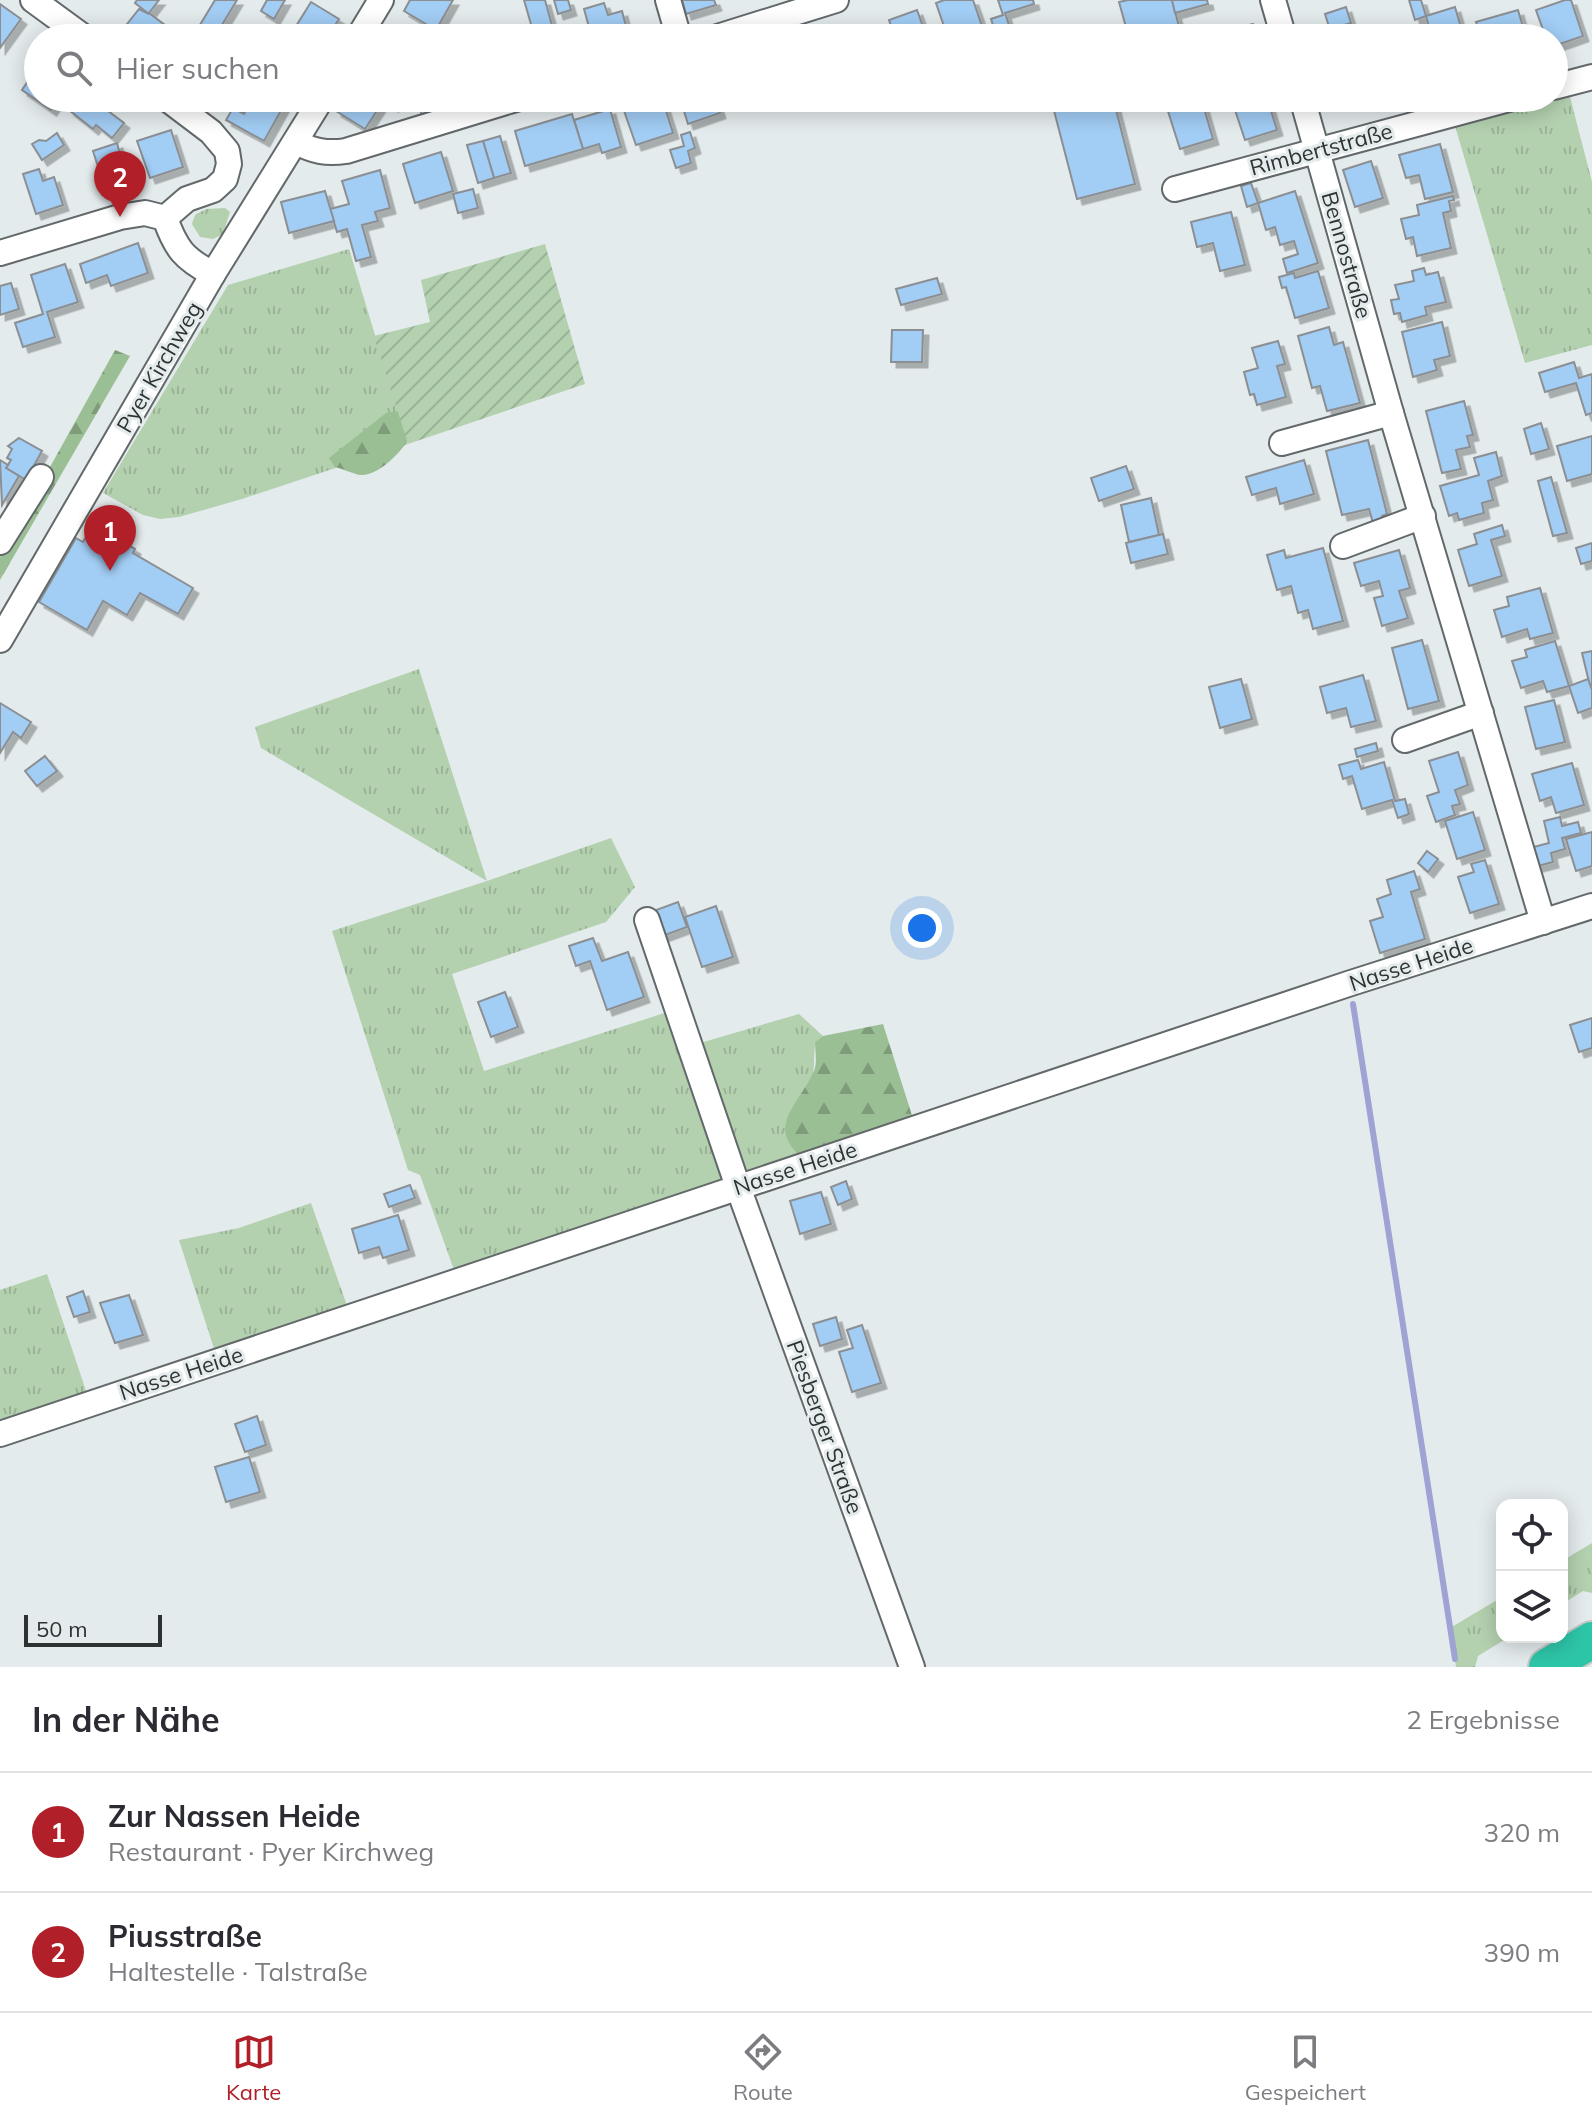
<!DOCTYPE html>
<html lang="de">
<meta charset="utf-8">
<style>
:root{--surface:#fff;--page:#f7f7f7;--text:#2b2b33;--muted:#7c7c81;--line:#e1e1e2;--accent:#b12028}
body{margin:0;font-family:Mulish,sans-serif;background:var(--page);color:var(--text)}
.controls{position:absolute;right:24px;bottom:24px;display:grid;overflow:hidden;border-radius:16px;box-shadow:0 4px 20px #0003}
.controls button{width:72px;height:72px;display:grid;place-items:center;padding:0;border:0;border-bottom:2px solid var(--line);background:var(--surface);color:var(--text);font:40px sans-serif}
.scale{position:absolute;left:24px;bottom:20px;width:138px;box-sizing:border-box;padding-left:8px;border:4px solid #2f3232;border-top:0;font-size:22px;line-height:28px;white-space:nowrap;color:#2f3232;-webkit-text-stroke:6px #e4ebec;paint-order:stroke}
.you{position:absolute;left:922px;top:928px;width:28px;height:28px;margin:-20px;border:6px solid #fff;border-radius:50%;background:#1a73e8;box-shadow:0 0 0 12px #1a73e833}
.badge{display:grid;place-items:center;width:52px;height:52px;border-radius:50%;background:var(--accent);color:#fff;font-size:26px;font-weight:700}
.pin{position:absolute;translate:-50% -66px;filter:drop-shadow(0 2px 4px #0008)}
.pin::after{content:'';position:absolute;top:42px;width:28px;height:24px;background:inherit;clip-path:polygon(0 0,100% 0,50% 100%)}
.list{margin:0;padding:0;list-style:none}
h2{display:flex;justify-content:space-between;align-items:center;height:104px;margin:0;padding:0 32px;font-size:34px}
h2 small{font-size:26px;font-weight:400;color:var(--muted)}
.list li{display:grid;grid-template-columns:52px 1fr auto;gap:24px;align-items:center;box-sizing:border-box;height:120px;padding:0 32px;border-top:2px solid var(--line)}
.list b{display:block;font-size:30px;white-space:nowrap}
.list p{margin:0;font-size:26px;white-space:nowrap;color:var(--muted)}
.list em{font-size:26px;font-style:normal;color:var(--muted)}
.icon{flex:none;width:44px;height:44px;fill:none;stroke:currentColor;stroke-width:2;stroke-linecap:round;stroke-linejoin:round}
.map{position:relative;flex:none;width:1592px;height:1667px;overflow:hidden}
.search{position:absolute;background:var(--surface);box-shadow:0 4px 20px #0003;left:24px;right:24px;top:24px;height:88px;display:flex;align-items:center;gap:20px;box-sizing:border-box;padding:0 28px;border-radius:44px;color:var(--muted);font-size:30px}
.sheet{height:344px;background:var(--surface)}
nav{display:flex;justify-content:space-around;align-items:center;box-sizing:border-box;height:112px;border-top:2px solid var(--line);background:var(--surface);font-size:22px;color:var(--muted)}
nav a{display:grid;justify-items:center;gap:4px}
nav .on{color:var(--accent)}
.map>svg:first-child{display:block}
</style>
<div class="map">
<svg width="1592" height="1667" viewBox="0 0 1592 1667">
<defs>
<pattern id="grass-tufts" width="24" height="20" patternUnits="userSpaceOnUse" patternTransform="scale(2)"><rect width="24" height="20" fill="#b3d0af"/><path d="M3 7l-1-3M5 7V3M7 7l1-3M15 17l-1-3M17 17v-4M19 17l1-3" fill="none" stroke="#9ab397"/></pattern>
<pattern id="forest-firs" width="22" height="20" patternUnits="userSpaceOnUse" patternTransform="scale(2)"><rect width="22" height="20" fill="#9bbf95"/><path d="M5 1l3.5 6h-7zM16 11l3.5 6h-7z" fill="#7f9c7a"/></pattern>
<pattern id="garden-furrows" width="10" height="10" patternUnits="userSpaceOnUse" patternTransform="scale(2)"><rect width="10" height="10" fill="#b3d0af"/><path d="M-1 1l2-2M0 10L10 0M9 11l2-2" fill="none" stroke="#9ab397"/></pattern>
<filter id="shadow"><feDropShadow dx="5.5" dy="5.5" stdDeviation="0" flood-color="#0004"/></filter>
</defs>
<rect width="100%" height="100%" fill="#e4ebec"/>
<g fill="url(#grass-tufts)">
<path d="M1569,93L1592,182V345L1525,363L1455,126Z"/>
<path d="M225,208L230,212L223,234L213,239L200,237L192,224L195,215L206,209Z"/>
<path d="M349,249L408,444L242,499L179,517L160,519L143,515L103,493L228,285Z"/>
<path d="M419,669L487,881L611,838L635,887L606,922L452,974L484,1071L677,1009L690,1046L799,1014L823,1036L815,1042L809,1163L458,1281L420,1175L408,1170L332,931L487,881L261,748L255,727Z"/>
<path d="M311,1203L351,1317L218,1361L179,1240L239,1228Z"/>
<path d="M47,1274L90,1403L0,1434V1290Z"/>
<path d="M1592,1543V1593L1583,1591L1562,1604V1561Z"/>
<path d="M1502,1597V1637H1509L1478,1656L1475,1667H1456L1450,1628Z"/>
</g>
<g fill="url(#forest-firs)">
<path d="M115,350L130,356L0,580V557Z"/>
<path d="M398,411L406,415L413,431C407,447 379,477 360,475C353,474 344,469 335,467L329,458L386,413Z"/>
<path d="M883,1024L916,1128L809,1163C763,1129 795,1110 813,1073C818,1065 815,1051 815,1042L823,1036Z"/>
</g>
<path fill="url(#garden-furrows)" d="M545,244L585,384L408,444L374,336L430,322L421,280Z"/>
<g fill="none" stroke-linecap="round" stroke-linejoin="round">
<path stroke="#9ea3d4" stroke-width="6" d="M1353,1004L1455,1659"/>
</g>
<g fill="#a2cdf4" stroke="#8b8f93" stroke-width="2" filter="url(#shadow)">
<path d="M137,0H159L149,13L173,31L168,38H116L139,9L149,14L135,3Z"/>
<path d="M215,0H237L214,38H192Z"/>
<path d="M267,0H285L274,19L261,11Z"/>
<path d="M410,0H453L436,30L404,11Z"/>
<path d="M524,0H545L553,29L559,28L562,38H535Z"/>
<path d="M554,0H568L571,10L558,14Z"/>
<path d="M682,0H714L716,5L686,14Z"/>
<path d="M944,0H973L983,29L990,27L994,38H980L978,34L965,38H948L936,3Z"/>
<path d="M998,0H1033L1034,4L1005,13L1013,37L997,38L991,19L1003,15Z"/>
<path d="M1128,0H1172L1182,38H1129L1119,2Z"/>
<path d="M1172,0H1207L1208,4L1175,13Z"/>
<path d="M1409,0H1421L1426,16L1415,20Z"/>
<path d="M1565,0H1571L1583,36L1554,46V38H1546L1536,10Z"/>
<path d="M311,2L339,19L327,38H305L293,31Z"/>
<path d="M604,3L608,15L622,11L629,38H592L584,9Z"/>
<path d="M0,4L21,19L0,48Z"/>
<path d="M1346,7L1351,23L1341,26L1345,38H1312L1330,30L1325,14Z"/>
<path d="M1455,7L1464,38H1432L1426,16Z"/>
<path d="M917,10L927,38H895L889,20Z"/>
<path d="M1518,10L1526,37L1532,35V38H1481L1476,22Z"/>
<path d="M1253,24L1257,38H1199Z"/>
<path d="M873,28L875,34L890,29L892,38H842Z"/>
<path d="M38,66V98H59L51,110L22,90Z"/>
<path d="M79,98H110L103,107L124,123L112,138L96,125L93,129L69,110Z"/>
<path d="M216,98H245L251,101L244,114Z"/>
<path d="M253,98H288L264,141L226,120L233,108L244,114Z"/>
<path d="M344,98H398L393,106L384,100L365,129L336,111Z"/>
<path d="M416,98H448L450,105L422,115Z"/>
<path d="M653,98H662L673,133L636,145L623,108Z"/>
<path d="M680,98H715L720,113L688,124Z"/>
<path d="M1071,98H1113L1135,184L1077,199L1052,103Z"/>
<path d="M1190,98H1201L1213,139L1180,149L1166,105Z"/>
<path d="M1231,98H1267L1277,130L1245,140Z"/>
<path d="M610,109L621,147L602,153L599,144L583,149L574,120Z"/>
<path d="M572,114L583,149L525,166L515,131Z"/>
<path d="M171,130L183,167L150,178L137,141Z"/>
<path d="M690,132L695,148L688,151L691,163L676,168L670,150L684,146L681,135Z"/>
<path d="M57,133L64,145L42,160L32,144L39,140L46,141Z"/>
<path d="M500,136L511,173L494,178L483,141Z"/>
<path d="M483,141L494,178L478,183L467,145Z"/>
<path d="M117,143L124,169L101,176L93,151Z"/>
<path d="M1440,144L1453,192L1425,199L1419,175L1406,178L1399,155Z"/>
<path d="M441,152L453,191L415,203L403,164Z"/>
<path d="M1371,161L1383,198L1355,207L1343,170Z"/>
<path d="M39,169L43,181L54,177L63,205L36,214L23,174Z"/>
<path d="M380,170L390,208L375,212L378,221L362,225L371,257L356,261L347,229L337,232L330,209L349,204L342,181Z"/>
<path d="M1251,183L1258,203L1247,207L1241,186Z"/>
<path d="M473,189L478,208L458,213L453,194Z"/>
<path d="M325,191L334,221L289,233L281,202Z"/>
<path d="M1295,191L1318,263L1287,273L1283,259L1298,254L1294,241L1280,245L1275,227L1266,230L1258,203Z"/>
<path d="M1453,196L1454,200L1449,201L1451,211L1443,213L1451,248L1417,256L1413,237L1406,239L1401,219L1419,215L1417,205Z"/>
<path d="M1231,212L1245,265L1220,271L1213,243L1197,247L1191,222Z"/>
<path d="M138,243L148,273L111,286L107,275L86,283L80,264Z"/>
<path d="M65,264L78,302L47,312L55,337L23,347L15,323L43,314L31,275Z"/>
<path d="M1424,268L1426,275L1438,272L1446,302L1425,307L1427,315L1402,322L1400,313L1394,314L1391,300L1399,299L1395,285L1414,281L1412,271Z"/>
<path d="M1318,271L1329,308L1295,318L1286,287L1282,288L1279,277L1294,273L1295,278Z"/>
<path d="M937,278L942,294L901,305L896,289Z"/>
<path d="M11,283L19,309L0,315V286Z"/>
<path d="M1442,322L1450,356L1434,360L1437,370L1413,377L1402,332Z"/>
<path d="M1329,327L1334,345L1343,342L1360,403L1327,411L1320,386L1312,388L1298,336Z"/>
<path d="M892,330H923L922,362H891Z"/>
<path d="M1278,341L1285,364L1277,366L1286,397L1257,405L1254,394L1250,395L1244,372L1258,368L1252,348Z"/>
<path d="M1574,362L1579,378L1592,374V413L1586,415L1576,383L1545,392L1539,373Z"/>
<path d="M1464,401L1473,435L1467,436L1470,447L1456,450L1461,469L1442,473L1426,411Z"/>
<path d="M1541,423L1549,449L1531,454L1524,429Z"/>
<path d="M1592,436V474L1567,481L1557,446Z"/>
<path d="M19,438L42,451L26,480L6,468L11,460L7,458L12,449L8,446Z"/>
<path d="M1368,440L1387,514L1382,516L1383,520L1373,523L1369,509L1342,515L1326,451Z"/>
<path d="M1496,452L1502,476L1488,481L1493,500L1482,503L1484,513L1459,520L1457,513L1449,516L1440,486L1479,475L1474,458Z"/>
<path d="M0,460L8,465L6,468L19,476L2,505Z"/>
<path d="M1304,460L1314,494L1280,504L1276,488L1252,495L1246,477Z"/>
<path d="M1126,466L1134,489L1099,501L1091,478Z"/>
<path d="M1551,477L1567,533L1553,536L1538,481Z"/>
<path d="M1151,498L1159,535L1129,542L1121,505Z"/>
<path d="M99,513L121,526L115,537L135,549L133,553L193,588L178,614L140,593L127,615L103,601L87,630L39,602L76,538L83,542Z"/>
<path d="M1502,525L1505,536L1491,540L1502,576L1469,586L1458,550L1477,544L1474,534Z"/>
<path d="M1163,534L1168,554L1131,563L1126,543Z"/>
<path d="M1592,543V561L1581,564L1576,548Z"/>
<path d="M1323,548L1343,621L1313,629L1308,610L1298,613L1291,586L1277,590L1267,555L1284,550L1286,558Z"/>
<path d="M1399,550L1410,588L1399,591L1408,618L1382,626L1374,598L1383,596L1379,581L1361,586L1354,563Z"/>
<path d="M1540,588L1553,633L1530,639L1527,629L1502,637L1494,610L1509,606L1507,597Z"/>
<path d="M1422,640L1439,701L1408,709L1392,648Z"/>
<path d="M1555,641L1569,686L1547,692L1543,681L1521,688L1512,661L1527,657L1525,650Z"/>
<path d="M1592,651V685L1590,686L1582,653Z"/>
<path d="M1363,675L1376,721L1351,727L1346,708L1327,713L1320,687Z"/>
<path d="M1241,679L1252,719L1220,728L1209,687Z"/>
<path d="M1588,679L1592,690V708L1578,713L1569,686Z"/>
<path d="M1554,700L1565,742L1536,749L1525,707Z"/>
<path d="M0,703L31,722L21,738L13,732L0,753Z"/>
<path d="M1376,743L1378,751L1357,757L1355,749Z"/>
<path d="M1458,752L1468,785L1455,790L1460,804L1452,806L1455,815L1436,822L1427,796L1439,792L1429,761Z"/>
<path d="M45,756L57,771L37,786L25,771Z"/>
<path d="M1358,760L1361,769L1384,762L1395,801L1405,799L1409,814L1398,818L1392,800L1362,809L1352,776L1343,779L1339,765Z"/>
<path d="M1572,763L1584,805L1556,813L1551,797L1540,801L1532,774Z"/>
<path d="M1473,812L1485,850L1457,859L1445,821Z"/>
<path d="M1560,817L1562,826L1578,822L1581,833L1562,838L1565,849L1551,853L1553,862L1534,867L1530,848L1549,843L1544,821Z"/>
<path d="M1592,832V866L1576,871L1566,839Z"/>
<path d="M1427,851L1438,859L1428,872L1418,863Z"/>
<path d="M1485,860L1499,904L1470,913L1458,877L1474,872L1471,864Z"/>
<path d="M1414,871L1420,889L1411,892L1425,939L1380,953L1370,921L1383,917L1377,899L1391,894L1387,880Z"/>
<path d="M678,902L687,927L657,938L648,913Z"/>
<path d="M716,906L733,957L702,967L685,917Z"/>
<path d="M593,938L602,961L628,952L644,997L607,1010L590,961L576,966L569,946Z"/>
<path d="M505,992L518,1027L491,1037L478,1002Z"/>
<path d="M1592,1018V1048L1579,1052L1570,1025Z"/>
<path d="M846,1181L852,1199L838,1205L831,1187Z"/>
<path d="M410,1185L415,1198L389,1207L384,1194Z"/>
<path d="M821,1192L831,1224L800,1234L790,1201Z"/>
<path d="M398,1215L409,1250L383,1258L379,1247L359,1253L352,1229Z"/>
<path d="M83,1291L90,1312L74,1317L67,1297Z"/>
<path d="M129,1295L143,1335L115,1343L100,1303Z"/>
<path d="M836,1317L842,1339L820,1346L813,1324Z"/>
<path d="M862,1325L881,1383L852,1392L839,1352L853,1348L847,1330Z"/>
<path d="M257,1416L266,1445L245,1452L235,1424Z"/>
<path d="M249,1457L260,1492L226,1502L215,1467Z"/>
</g>
<g fill="none" stroke-linecap="round" stroke-linejoin="round">
<g stroke="#63696a" stroke-width="28">
<g id="minor">
<path d="M33,0L85,38"/>
<path d="M668,0L679,38"/>
<path d="M1273,0L1284,38"/>
<path d="M358,38L381,0"/>
<path d="M714,38L836,0"/>
<path d="M1554,87L1592,77"/>
<path d="M1302,98L1391,413L1543,922"/>
<path d="M296,142C313,151 326,154 346,151L519,98"/>
<path d="M1175,189L1513,98"/>
<path d="M165,218L187,199L213,190L225,179L229,164L227,151L211,132L166,98"/>
<path d="M0,253L120,217L145,213L165,218C176,249 184,259 213,274"/>
<path d="M1282,443L1391,413"/>
<path d="M0,542L41,477"/>
<path d="M1343,546L1423,516"/>
<path d="M0,640L213,274L322,98"/>
<path d="M1405,740L1481,713"/>
<path d="M647,920L738,1187L912,1667"/>
<path d="M0,1434L1348,984L1592,906"/>
</g>
</g>
<g stroke="#c5c6c6" stroke-width="40">
<path id="highway" d="M1547,1667L1592,1640"/>
</g>
<use href="#minor" stroke="#fff" stroke-width="24"/>
<use href="#highway" stroke="#2dc5a8" stroke-width="36"/>
</g>
<g text-anchor="middle" stroke-width="6" stroke-linejoin="round" paint-order="stroke">
<g font-size="22" fill="#2f3232" stroke="#e4ebec">
<text transform="translate(1321 149) rotate(-15)" y="8">Rimbertstraße</text>
<text transform="translate(1347 255) rotate(74)" y="8">Bennostraße</text>
<text transform="translate(159 367) rotate(-60)" y="8">Pyer Kirchweg</text>
<text transform="translate(1411 964) rotate(-18)" y="8">Nasse Heide</text>
<text transform="translate(795 1168) rotate(-18)" y="8">Nasse Heide</text>
<text transform="translate(181 1373) rotate(-18)" y="8">Nasse Heide</text>
<text transform="translate(825 1427) rotate(70)" y="8">Piesberger Straße</text>
</g>
</g>
</svg>
<div class="controls">
<button><svg class="icon" aria-label="locate" viewBox="0 0 24 24"><circle cx="12" cy="12" r="6"/><path d="M12 2v4M12 18v4M2 12h4M18 12h4"/></svg></button>
<button><svg class="icon" aria-label="layers" viewBox="0 0 24 24"><path d="M12 4l9 5-9 5-9-5zM3 14l9 5 9-5"/></svg></button>
</div>
<div class="scale">50 m</div>
<div class="you"></div>
<div class="pin badge" style="left:110px;top:571px">1</div>
<div class="pin badge" style="left:120px;top:217px">2</div>
<div class="search"><svg class="icon" aria-label="search" viewBox="0 0 24 24"><circle cx="10" cy="10" r="6"/><path d="M15 15l6 6"/></svg>Hier suchen</div>
</div>
<section class="sheet">
<h2>In der Nähe<small>2 Ergebnisse</small></h2>
<ul class="list">
<li><span class="badge">1</span><div><b>Zur Nassen Heide</b><p>Restaurant · Pyer Kirchweg</p></div><em>320 m</em></li>
<li><span class="badge">2</span><div><b>Piusstraße</b><p>Haltestelle · Talstraße</p></div><em>390 m</em></li>
</ul>
</section>
<nav>
<a class="on"><svg class="icon" aria-label="map" viewBox="0 0 24 24"><path d="M3 6l6-2 6 2 6-2v14l-6 2-6-2-6 2zM9 4v14M15 6v14"/></svg>Karte</a>
<a><svg class="icon" aria-label="directions" viewBox="0 0 24 24"><path d="M12 3l9 9-9 9-9-9zM9 14v-3h6M13 9l2 2-2 2"/></svg>Route</a>
<a><svg class="icon" aria-label="saved" viewBox="0 0 24 24"><path d="M7 4h10v16l-5-4-5 4z"/></svg>Gespeichert</a>
</nav>
